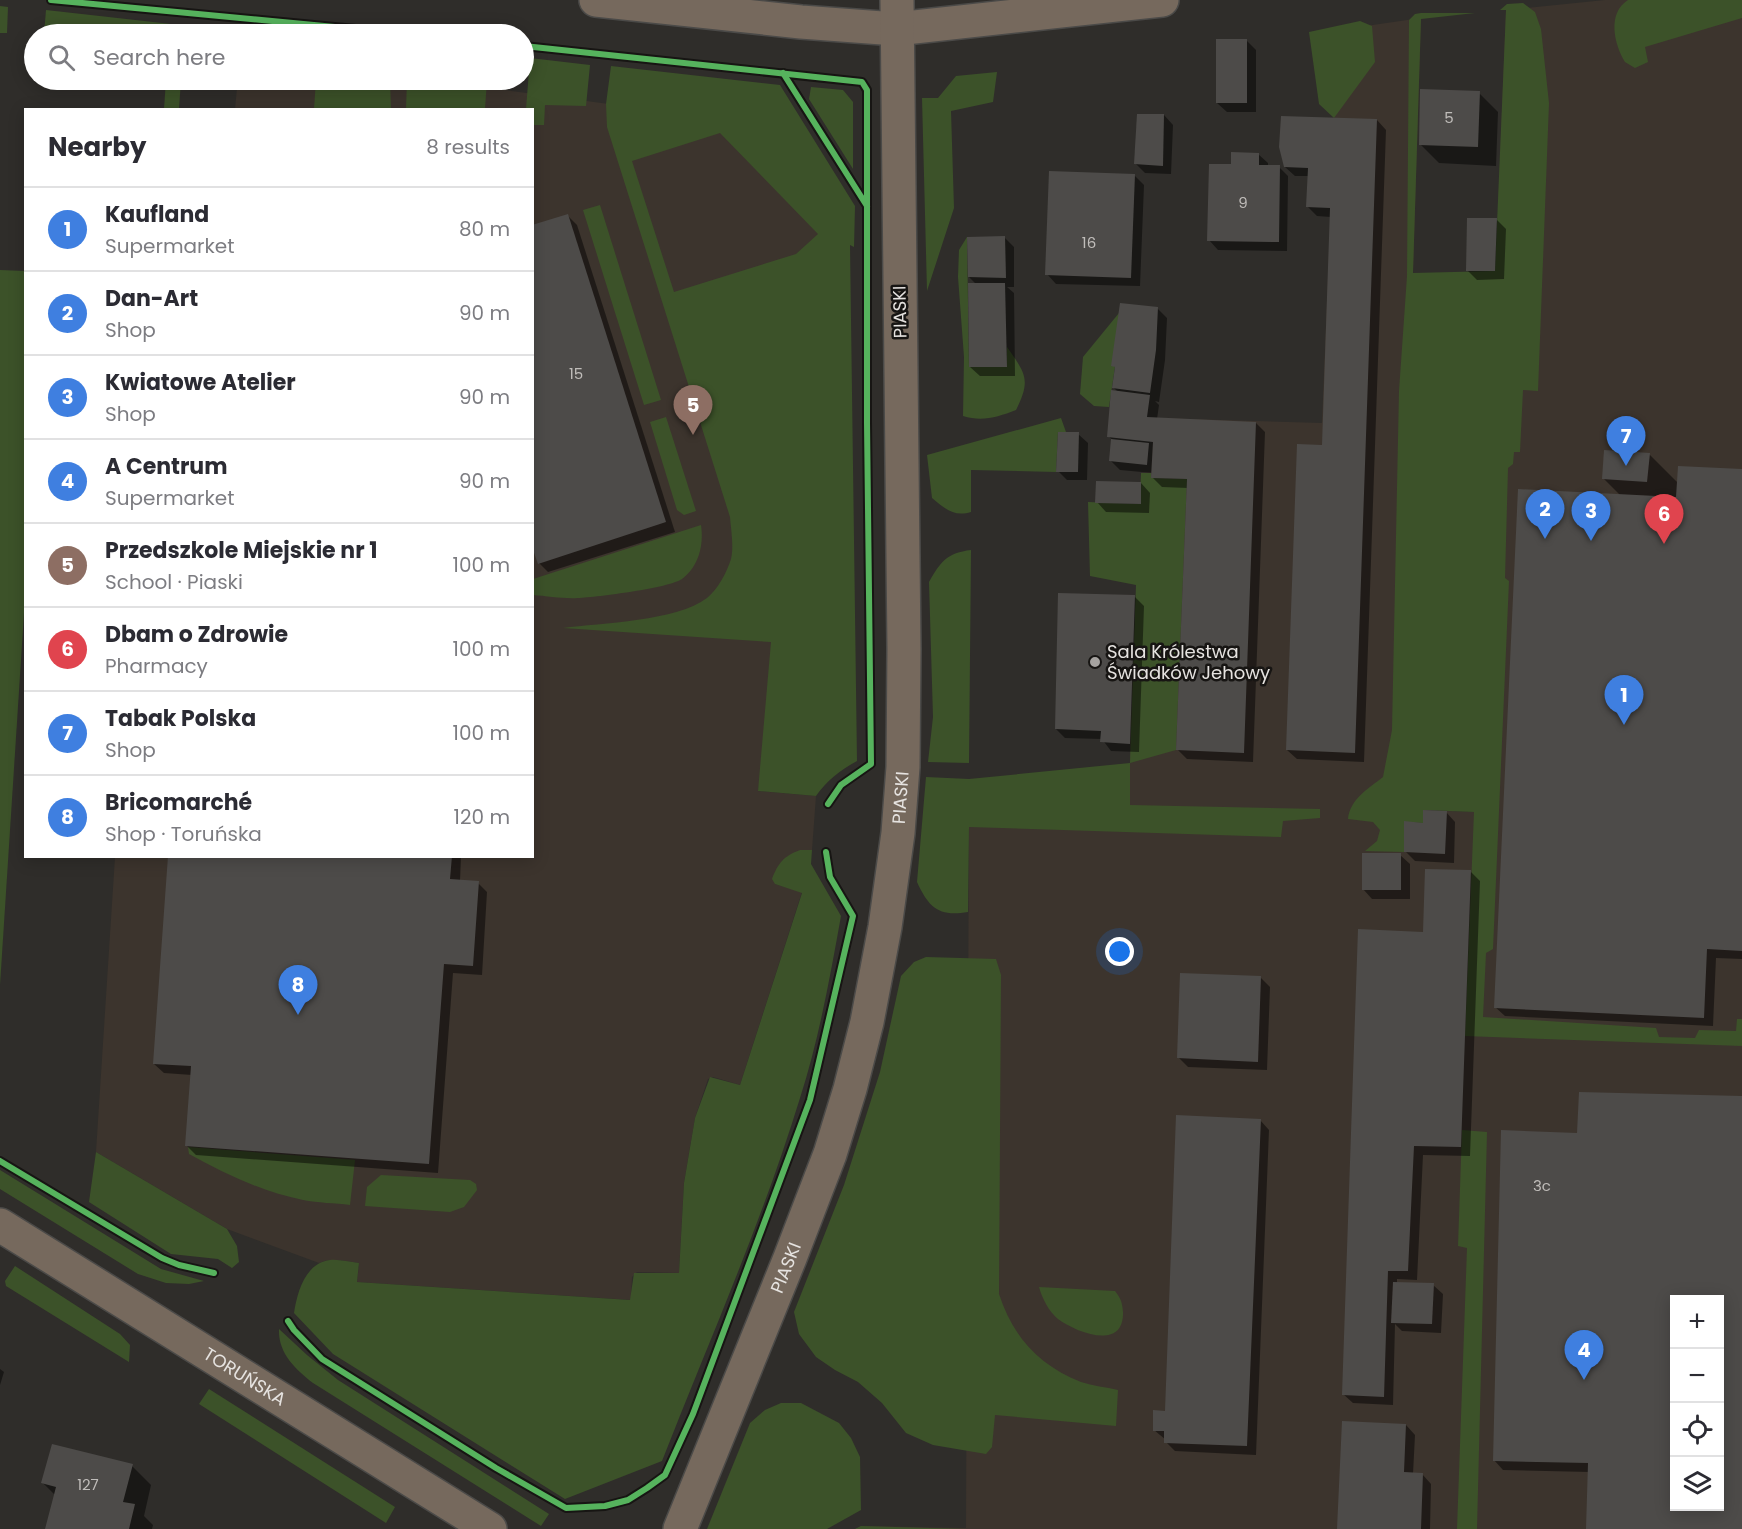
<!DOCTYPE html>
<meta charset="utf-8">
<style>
:root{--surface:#fff;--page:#f7f7f7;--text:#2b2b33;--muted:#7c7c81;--line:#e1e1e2;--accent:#111827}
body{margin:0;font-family:Poppins,sans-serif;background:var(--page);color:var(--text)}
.controls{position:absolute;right:18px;bottom:18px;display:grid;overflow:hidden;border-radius:0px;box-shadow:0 3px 15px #0003}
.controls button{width:54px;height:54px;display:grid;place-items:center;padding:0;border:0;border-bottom:2px solid var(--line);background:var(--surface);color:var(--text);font:30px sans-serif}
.you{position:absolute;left:1120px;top:952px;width:21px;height:21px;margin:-15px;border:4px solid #fff;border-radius:50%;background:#1a73e8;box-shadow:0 0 0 9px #1a73e833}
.badge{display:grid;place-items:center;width:39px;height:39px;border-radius:50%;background:var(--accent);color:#fff;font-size:20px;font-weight:700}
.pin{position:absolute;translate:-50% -50px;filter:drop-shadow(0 2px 3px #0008)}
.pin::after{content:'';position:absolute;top:32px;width:21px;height:18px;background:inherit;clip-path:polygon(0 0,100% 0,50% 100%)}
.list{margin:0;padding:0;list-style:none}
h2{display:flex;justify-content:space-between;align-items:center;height:78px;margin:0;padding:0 24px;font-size:26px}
h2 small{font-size:20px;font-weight:400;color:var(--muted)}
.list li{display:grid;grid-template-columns:39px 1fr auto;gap:18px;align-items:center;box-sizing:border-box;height:84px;padding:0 24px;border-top:2px solid var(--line)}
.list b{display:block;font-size:22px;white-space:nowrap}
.list p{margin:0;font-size:20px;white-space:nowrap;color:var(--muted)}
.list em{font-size:20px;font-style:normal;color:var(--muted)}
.icon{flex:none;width:33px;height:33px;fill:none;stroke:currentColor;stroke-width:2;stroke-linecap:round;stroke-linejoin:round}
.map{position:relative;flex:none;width:1742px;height:1529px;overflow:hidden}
.search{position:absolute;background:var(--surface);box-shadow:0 3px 15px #0003;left:24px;top:24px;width:510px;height:66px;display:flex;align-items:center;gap:15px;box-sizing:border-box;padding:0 21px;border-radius:33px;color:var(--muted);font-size:22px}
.panel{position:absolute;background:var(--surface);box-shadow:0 3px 15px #0003;left:24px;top:108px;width:510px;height:750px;border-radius:0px}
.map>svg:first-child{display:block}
</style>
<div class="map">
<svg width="1742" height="1529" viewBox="0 0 1742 1529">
<rect width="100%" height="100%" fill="#2f2d2a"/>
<g fill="#3c342d" fill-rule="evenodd">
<path d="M1605,0H1742V1529H855L861,1526L966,1528L969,803L1130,805V744L1141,473L1151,472L1154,418L1322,423L1338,30L1421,18L1413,273L1423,810L1474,812L1506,10ZM1674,1300H1720V1506H1674Z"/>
<path d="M245,80H430L736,121L850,244L758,791L816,796L812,850H800L775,884L802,892L740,1085L713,1077L708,1079L695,1118L684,1183L679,1273L637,1272L632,1277L631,1300L357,1282L359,1263L338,1260H328L319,1263L227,1229L96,1152L115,857L532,856V110L235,109L237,88Z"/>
</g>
<g fill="#3c5229" fill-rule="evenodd">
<path d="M1628,0H1742V18L1645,47L1648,62L1635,68L1625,62C1614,44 1607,13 1628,0Z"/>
<path d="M1523,3L1535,12L1541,29L1549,103L1538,391L1523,390L1520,452H1514L1513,464L1508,468L1505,578L1509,581L1493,949L1486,953L1483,1017L1656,1028L1659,1037L1695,1038L1699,1030L1736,1031L1737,1019H1742V1046L1465,1036L1474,812L1423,810V823L1404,822V852L1365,851L1377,841L1380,830L1373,822L1348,819C1350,799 1368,789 1383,777L1392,730L1399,391L1407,276L1409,20L1415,14L1421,13H1475L1421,19L1413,273L1495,271L1506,10H1500L1507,4Z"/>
<path d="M0,6L8,7L7,33H0Z"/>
<path d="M46,10L171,24V34H44Z"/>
<path d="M1360,21L1372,26L1375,62L1334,118L1319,104L1309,32Z"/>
<path d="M530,58L590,65L586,106L545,105L544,125H533L532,110L526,109Z"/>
<path d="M611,66L780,85L855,206L854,247L850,245L857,761C841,770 827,780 816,796L758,791L771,642L563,628C601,623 677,621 707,598C718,589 727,572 731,559C734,547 731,530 730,517L607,127L606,104ZM720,133L818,234L796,254L674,292L632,161Z"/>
<path d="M997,72L993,102L951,111L954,208L927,291L922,98H938L956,76Z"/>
<path d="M166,80H181L179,109H164Z"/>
<path d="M237,80H273V90L237,88Z"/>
<path d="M316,80H390L391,109H314Z"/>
<path d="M407,80H487L485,109H406Z"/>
<path d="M811,87L843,90L853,102V169L809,99Z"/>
<path d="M600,205L661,400L644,405L583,210Z"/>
<path d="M967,237L969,367H1007V347C1026,374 1031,380 1016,410C998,417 982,422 963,416L964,357L958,277L959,250Z"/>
<path d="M0,270L25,271V598L0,985Z"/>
<path d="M1119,313L1115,367L1109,407L1094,406L1080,394L1083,357Z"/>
<path d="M666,417L696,511L684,515L677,510L650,422Z"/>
<path d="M1061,418L1066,432H1058L1056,472L971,470V512C954,517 945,509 932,498L927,455Z"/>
<path d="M1141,473H1151L1152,478L1187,479L1176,750L1130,763V805L1320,809V818L1283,821L1281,837L969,827L968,912C939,917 929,908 917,882L926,777L969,779L1130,763L1136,585L1090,576L1088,502L1140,504Z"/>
<path d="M701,525C704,545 699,566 682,579C669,588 598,597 578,598C564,599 547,596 533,595V579Z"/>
<path d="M971,550L969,763L928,762L933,717L929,582C941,561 947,553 971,550Z"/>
<path d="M800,850H812L811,864L841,916C830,977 819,1039 800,1098C762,1222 709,1341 662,1461L565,1499L333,1354L294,1313C297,1293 305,1263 330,1260C339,1259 349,1262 359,1263L357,1282L630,1300L634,1273H679L684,1183L695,1118L710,1077L740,1085L802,893L775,884L772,879C778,863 784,856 800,850Z"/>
<path d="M926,957L996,959L1001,975L999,1294C1013,1337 1039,1365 1081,1382C1093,1386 1106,1387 1118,1390L1116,1426L995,1415L992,1447L986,1454L933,1445L906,1433L882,1403L858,1382L835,1370L816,1357L799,1334L794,1312L844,1185L880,1072L901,976L914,962Z"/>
<path d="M1462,1130L1487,1132L1477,1529H1457L1467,1248L1458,1246Z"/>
<path d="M188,1147L355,1160L350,1205C335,1203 318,1203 303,1200C263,1192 225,1174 189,1154Z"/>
<path d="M96,1152L227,1229L237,1246L239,1262L232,1268L218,1259L171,1254L89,1202Z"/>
<path d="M0,1170L161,1269L204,1281L189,1284L166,1283L138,1274L0,1189Z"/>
<path d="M381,1175L470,1180L476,1184L477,1190L464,1207L450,1212L365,1206L367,1187Z"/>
<path d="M15,1266L120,1334L130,1345L129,1362L6,1286L5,1281Z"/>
<path d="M1039,1287L1115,1291C1121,1299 1122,1302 1123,1312C1124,1351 1077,1333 1058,1319C1049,1312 1042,1298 1039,1287Z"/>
<path d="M279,1329L307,1355L338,1380L549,1514L541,1526L313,1383C295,1369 278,1353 279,1329Z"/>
<path d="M209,1389L395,1507L386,1523L199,1404Z"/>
<path d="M781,1403H801L839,1423L851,1438L860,1457L861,1510L827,1529H707L750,1423L765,1410Z"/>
<path d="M861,1526L966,1529H855Z"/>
</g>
<g fill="#0007" fill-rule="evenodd">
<path d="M1246,40L1256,50V112H1227L1217,103Z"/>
<path d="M1479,93L1498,112L1496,166L1439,163L1420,144Z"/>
<path d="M1164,115L1173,125L1171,174L1145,173L1136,164Z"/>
<path d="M1377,120L1386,130L1364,762L1297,759L1287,750L1323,447L1331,217L1317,216L1308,207L1309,176H1295L1285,167Z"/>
<path d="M1258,154L1268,163V167H1279L1288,176L1287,251L1218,250L1209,240L1233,166Z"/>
<path d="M1134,175L1144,185L1140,286L1056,284L1047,274Z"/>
<path d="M567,215L577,225L675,532L548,572L539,563Z"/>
<path d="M1497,220L1506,229L1504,279L1477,280L1468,271Z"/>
<path d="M1004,237L1014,247V287H1007L1014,293L1015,376H980L970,367L976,284L969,277Z"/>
<path d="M1157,308L1167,318L1165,360L1159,402L1155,401L1159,405L1157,419L1256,423L1265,432L1253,762L1187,759L1178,750L1188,488L1162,487L1153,478V473L1120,470L1111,461L1113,440L1108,436L1118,392L1114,388L1116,368L1113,365Z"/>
<path d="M1078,434L1088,443L1087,480H1067L1058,471Z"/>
<path d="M1649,454L1678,483L1742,471V959L1716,958L1713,1026L1505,1016L1495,1007L1621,496L1603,478Z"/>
<path d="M1141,483L1150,493L1149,513L1106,512L1097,502Z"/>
<path d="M1135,597L1144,606L1139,752L1111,751L1102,739L1065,738L1056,729Z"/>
<path d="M1446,812L1455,822L1454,863L1415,861L1405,851L1425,824Z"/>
<path d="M1400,855L1410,864V899H1372L1363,889Z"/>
<path d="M169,856H461L460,881L478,883L487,892L482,975L453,973L438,1173L196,1155L187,1146L192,1075L164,1073L154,1064Z"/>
<path d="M1471,872L1480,881L1470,1156L1423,1155L1417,1280L1397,1279V1283L1433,1285L1443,1294L1441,1333L1402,1331L1395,1324L1393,1405L1353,1403L1343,1394L1424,933Z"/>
<path d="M1260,977L1270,987L1267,1070L1188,1067L1179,1058Z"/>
<path d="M1742,1097V1529H1588L1590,1472L1503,1470L1494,1460L1579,1135ZM1674,1300H1720V1506H1674Z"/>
<path d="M1260,1120L1269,1130L1256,1455L1175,1451L1166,1442V1440L1154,1430L1167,1412Z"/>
<path d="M0,1369L4,1372L0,1385Z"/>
<path d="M1406,1425L1415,1435L1413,1474H1422L1431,1484L1430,1529H1338Z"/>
<path d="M132,1466L151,1485L144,1516L153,1525L152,1529H47L55,1495L43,1483Z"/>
</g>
<g fill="#4d4b49" fill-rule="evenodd">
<rect x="1216" y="39" width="31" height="64"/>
<path d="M1420,89L1480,91L1478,147L1419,145Z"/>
<path d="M1137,114H1164L1163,166L1134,164Z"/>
<path d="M1281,116L1377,119L1355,753L1286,750L1297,444L1322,445L1330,208L1306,207L1308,168L1284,167L1279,147Z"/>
<path d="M1231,152L1259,153V165H1280L1279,242L1207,241L1209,164H1231Z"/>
<path d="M1049,171L1135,174L1131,278L1045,275Z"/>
<path d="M568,214L666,522L538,564L532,547V225Z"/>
<path d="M1467,218H1497L1495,271H1466Z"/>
<path d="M1005,236L1006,278L968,277L967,237Z"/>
<path d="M968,283H1005L1007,367H969Z"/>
<path d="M1120,303L1158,307L1156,350L1150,393L1112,388L1115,367L1111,366Z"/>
<path d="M1111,390L1150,395L1147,417L1256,422L1244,753L1176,750L1187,479L1151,478L1153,442L1107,437Z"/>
<path d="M1058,432H1079L1078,472H1056Z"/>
<path d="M1111,439L1149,443L1147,465L1109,461Z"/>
<path d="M1604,450L1650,453L1647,482L1602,479Z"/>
<path d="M1678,466L1742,469V951L1707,949L1704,1018L1494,1008L1518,489L1676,497Z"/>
<path d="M1096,481L1141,482V504L1095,503Z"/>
<path d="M1058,593L1135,595L1130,744L1100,742L1101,731L1055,729Z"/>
<path d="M1423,810L1447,811L1445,854L1404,852V821L1423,823Z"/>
<rect x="1362" y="853" width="39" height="37"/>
<path d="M168,856H452L450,879L479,881L473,966L444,964L429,1164L185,1146L191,1066L153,1064Z"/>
<path d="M1425,869L1471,870L1461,1147L1414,1146L1408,1271H1388L1384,1397L1342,1395L1358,929L1423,932Z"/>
<path d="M1180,973L1261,976L1258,1062L1177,1058Z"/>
<path d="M1579,1092L1742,1096V1529H1586L1588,1463L1493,1461L1501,1130L1577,1133ZM1674,1300H1720V1506H1674Z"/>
<path d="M1176,1115L1261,1119L1247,1446L1164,1443V1431H1153V1410L1165,1411Z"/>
<path d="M1393,1282L1434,1283L1432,1324L1391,1323Z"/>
<path d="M1342,1421L1406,1424L1404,1472L1423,1473L1421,1529H1337Z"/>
<path d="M52,1444L133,1464L123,1502L135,1504L129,1529H45L56,1487L41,1483Z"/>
</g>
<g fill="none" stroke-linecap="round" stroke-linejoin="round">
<g stroke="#4b4a48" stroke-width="36">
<g id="minor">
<path d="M596,0L801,22L896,29L1162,0"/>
<path id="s1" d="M0,1225L490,1529"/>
<path id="s2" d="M680,1529L790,1258L830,1154L850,1089L867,1022L885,927L898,833L903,767L904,649L897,0"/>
</g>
</g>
<use href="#minor" stroke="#76695d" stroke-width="33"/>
<g stroke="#171513" stroke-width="10">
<g id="cycleway">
<path d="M51,0L408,34"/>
<path d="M524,46L862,82L867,90V423L871,764L841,785L828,804"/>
<path d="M783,73L867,206"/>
<path d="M0,1161L162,1258L179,1265L214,1273"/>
<path d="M288,1321L294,1330L322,1359L496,1468L566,1508L605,1506L628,1500L647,1488L665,1475L693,1414L810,1100L853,916L830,877L826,852"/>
</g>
</g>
<use href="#cycleway" stroke="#56b35d" stroke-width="6"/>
</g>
<circle fill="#a6a3a0" stroke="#171513" stroke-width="2" cx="1095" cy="662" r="6"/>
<g text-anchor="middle" stroke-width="5" stroke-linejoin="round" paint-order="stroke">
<g font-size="15" fill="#c0bdba">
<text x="1449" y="123">5</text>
<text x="1243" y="208">9</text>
<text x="1089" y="248">16</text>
<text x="576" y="379">15</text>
<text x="1542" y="1191">3c</text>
<text x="88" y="1490">127</text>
</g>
<g font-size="18" fill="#e6e3e0" stroke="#171513">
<text transform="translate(900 312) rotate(-91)" y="6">PIASKI</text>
<text dy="6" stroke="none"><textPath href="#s2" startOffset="768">PIASKI</textPath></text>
<text dy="6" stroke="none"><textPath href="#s2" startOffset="282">PIASKI</textPath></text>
<text dy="6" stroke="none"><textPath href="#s1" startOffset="288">TORUŃSKA</textPath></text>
</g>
<g font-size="18" fill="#e6e3e0" stroke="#171513" text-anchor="start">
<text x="1107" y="658">Sala Królestwa<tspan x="1107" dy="21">Świadków Jehowy</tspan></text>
</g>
</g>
</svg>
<div class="controls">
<button>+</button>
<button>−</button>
<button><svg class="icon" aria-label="locate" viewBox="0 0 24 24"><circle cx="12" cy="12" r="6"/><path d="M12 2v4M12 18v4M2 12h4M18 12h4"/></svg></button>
<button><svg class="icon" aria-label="layers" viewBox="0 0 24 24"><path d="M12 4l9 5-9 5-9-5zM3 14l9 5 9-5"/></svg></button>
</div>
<div class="you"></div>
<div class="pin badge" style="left:1624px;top:725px;background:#3f7fe0">1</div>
<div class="pin badge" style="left:1545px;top:539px;background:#3f7fe0">2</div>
<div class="pin badge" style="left:1591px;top:541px;background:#3f7fe0">3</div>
<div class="pin badge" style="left:1584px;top:1380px;background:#3f7fe0">4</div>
<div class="pin badge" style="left:693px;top:435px;background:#8d6e63">5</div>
<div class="pin badge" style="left:1664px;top:544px;background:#e0444e">6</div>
<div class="pin badge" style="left:1626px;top:466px;background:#3f7fe0">7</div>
<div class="pin badge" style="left:298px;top:1015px;background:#3f7fe0">8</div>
<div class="search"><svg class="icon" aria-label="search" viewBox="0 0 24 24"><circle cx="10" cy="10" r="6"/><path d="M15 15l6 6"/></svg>Search here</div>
<section class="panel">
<h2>Nearby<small>8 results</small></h2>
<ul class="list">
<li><span class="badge" style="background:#3f7fe0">1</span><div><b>Kaufland</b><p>Supermarket</p></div><em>80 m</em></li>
<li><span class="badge" style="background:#3f7fe0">2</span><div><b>Dan-Art</b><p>Shop</p></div><em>90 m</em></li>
<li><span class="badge" style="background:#3f7fe0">3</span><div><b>Kwiatowe Atelier</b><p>Shop</p></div><em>90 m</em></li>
<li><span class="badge" style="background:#3f7fe0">4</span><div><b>A Centrum</b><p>Supermarket</p></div><em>90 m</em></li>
<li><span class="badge" style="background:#8d6e63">5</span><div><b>Przedszkole Miejskie nr 1</b><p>School · Piaski</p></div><em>100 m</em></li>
<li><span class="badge" style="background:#e0444e">6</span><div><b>Dbam o Zdrowie</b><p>Pharmacy</p></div><em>100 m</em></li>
<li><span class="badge" style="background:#3f7fe0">7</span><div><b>Tabak Polska</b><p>Shop</p></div><em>100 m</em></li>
<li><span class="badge" style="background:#3f7fe0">8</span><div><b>Bricomarché</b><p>Shop · Toruńska</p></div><em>120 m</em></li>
</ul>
</section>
</div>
